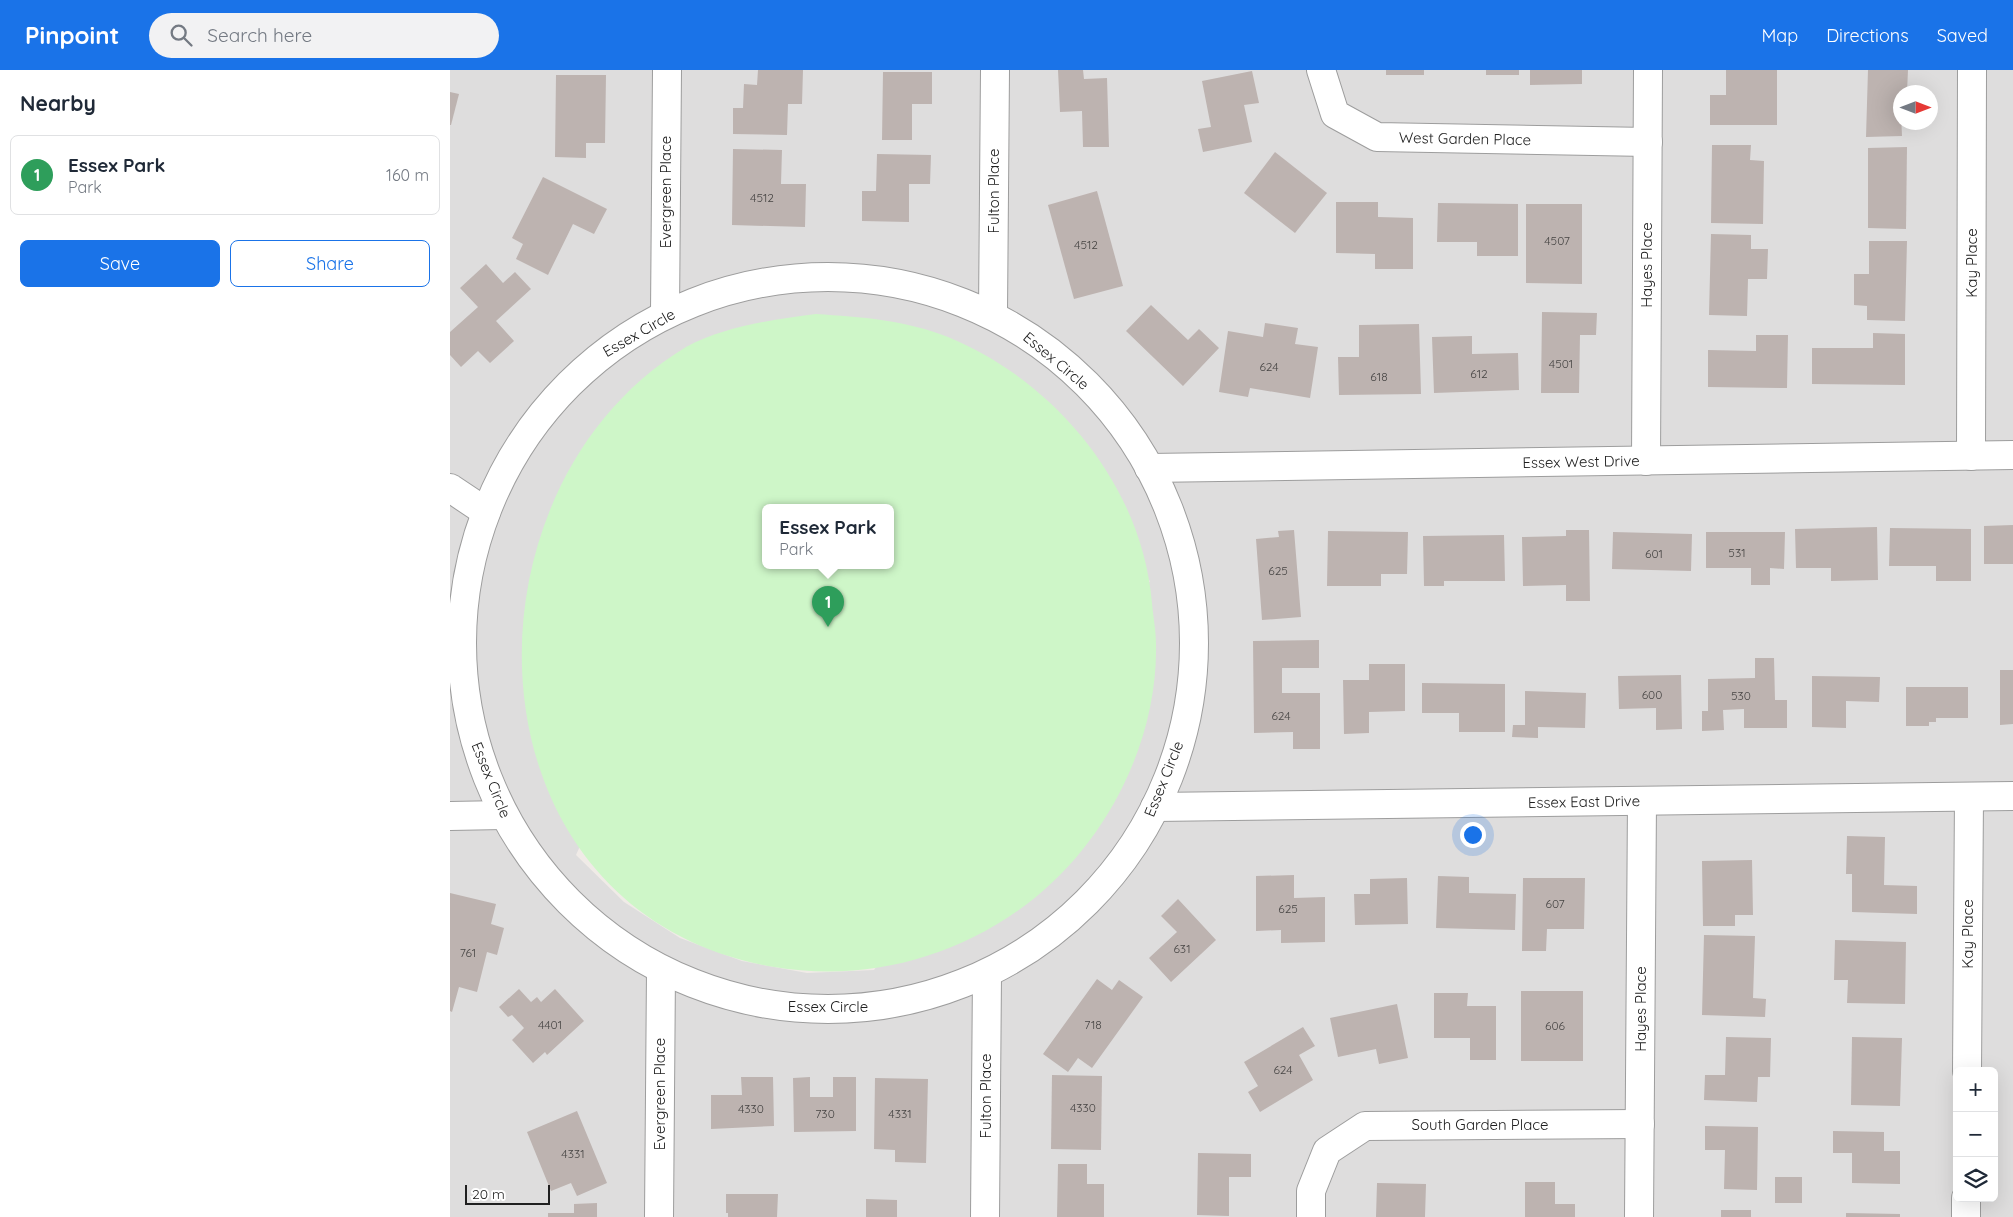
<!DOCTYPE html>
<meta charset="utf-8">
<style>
:root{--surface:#fff;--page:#f2f2f3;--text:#1f2937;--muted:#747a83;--line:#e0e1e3;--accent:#1a73e8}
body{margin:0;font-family:Quicksand,sans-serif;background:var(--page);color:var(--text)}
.controls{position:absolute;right:15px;bottom:15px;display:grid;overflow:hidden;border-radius:8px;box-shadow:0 5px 20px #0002}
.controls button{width:45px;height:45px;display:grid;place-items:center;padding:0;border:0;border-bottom:1px solid var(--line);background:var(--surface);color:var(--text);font:25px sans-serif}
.compass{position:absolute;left:1443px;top:15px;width:45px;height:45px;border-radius:50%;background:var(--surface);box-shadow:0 5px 20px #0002;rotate:90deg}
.scale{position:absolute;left:15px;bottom:12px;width:85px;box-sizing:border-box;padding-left:5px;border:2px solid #202020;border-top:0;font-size:14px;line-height:18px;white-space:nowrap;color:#202020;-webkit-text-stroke:4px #fff;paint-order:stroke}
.you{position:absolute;left:1022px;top:764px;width:18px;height:18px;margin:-12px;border:4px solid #fff;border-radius:50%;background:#1a73e8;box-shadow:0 0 0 8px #1a73e833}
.badge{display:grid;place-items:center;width:32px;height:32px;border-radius:50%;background:var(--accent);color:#fff;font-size:16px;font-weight:700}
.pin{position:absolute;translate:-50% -41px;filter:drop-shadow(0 1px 2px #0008)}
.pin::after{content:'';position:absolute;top:26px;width:18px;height:15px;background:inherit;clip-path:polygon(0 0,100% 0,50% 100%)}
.popup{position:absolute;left:312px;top:434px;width:132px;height:65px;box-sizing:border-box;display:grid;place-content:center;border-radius:8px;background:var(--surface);filter:drop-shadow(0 1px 4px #0005);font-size:16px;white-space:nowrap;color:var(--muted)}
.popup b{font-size:19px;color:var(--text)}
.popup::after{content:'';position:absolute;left:50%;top:100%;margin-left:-10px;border:10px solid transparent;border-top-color:var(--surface)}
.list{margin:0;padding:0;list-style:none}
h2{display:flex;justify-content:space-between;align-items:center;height:65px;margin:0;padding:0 20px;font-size:21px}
h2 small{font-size:16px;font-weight:400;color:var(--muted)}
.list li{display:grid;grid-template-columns:32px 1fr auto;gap:15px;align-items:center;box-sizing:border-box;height:80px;margin:0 10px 10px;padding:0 10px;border:1px solid var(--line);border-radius:8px}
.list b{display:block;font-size:19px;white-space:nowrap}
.list p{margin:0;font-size:16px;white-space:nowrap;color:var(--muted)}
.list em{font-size:16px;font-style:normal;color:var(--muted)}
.actions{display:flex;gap:10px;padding:15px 20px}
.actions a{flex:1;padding:11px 0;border:1px solid var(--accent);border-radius:8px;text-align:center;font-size:18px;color:var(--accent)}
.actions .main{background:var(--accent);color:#fff}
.icon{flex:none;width:28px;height:28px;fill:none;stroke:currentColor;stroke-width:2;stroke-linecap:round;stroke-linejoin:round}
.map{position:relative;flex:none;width:1563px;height:1147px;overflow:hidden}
header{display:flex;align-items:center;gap:30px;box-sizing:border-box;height:70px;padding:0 25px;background:var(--accent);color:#fff}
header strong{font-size:24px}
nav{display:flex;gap:28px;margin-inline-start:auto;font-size:18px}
.search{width:350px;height:45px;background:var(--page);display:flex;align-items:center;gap:12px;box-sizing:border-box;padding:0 18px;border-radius:28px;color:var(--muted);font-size:19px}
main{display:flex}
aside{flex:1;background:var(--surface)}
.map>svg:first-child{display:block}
</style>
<header>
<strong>Pinpoint</strong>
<div class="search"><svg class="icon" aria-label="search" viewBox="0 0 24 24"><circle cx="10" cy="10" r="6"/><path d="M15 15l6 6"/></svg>Search here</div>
<nav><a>Map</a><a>Directions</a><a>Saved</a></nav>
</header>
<main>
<aside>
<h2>Nearby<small></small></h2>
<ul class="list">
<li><span class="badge" style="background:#2e9e5b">1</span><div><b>Essex Park</b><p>Park</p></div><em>160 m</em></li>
</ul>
<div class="actions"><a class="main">Save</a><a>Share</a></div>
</aside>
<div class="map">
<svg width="1563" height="1147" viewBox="0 0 1563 1147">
<rect width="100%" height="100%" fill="#f0ebe7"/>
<path fill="#dedddd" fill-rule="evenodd" d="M0,0H1563V1147H0ZM1450,22H1480V52H1450ZM366,244L700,511L424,900L357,903L292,891L230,868L174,832L126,785ZM1507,1001H1544V1128H1507Z"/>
<path fill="#cef6c8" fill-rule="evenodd" d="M366,244C411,247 455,250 498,267C605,311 692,415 702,533C703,546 706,560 706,574C708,673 655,775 577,834C504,889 414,912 324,897C9,843 0,419 236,277C276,256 321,250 366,244ZM316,438H440V496H316Z"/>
<g fill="#bdb3b0">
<path d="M308,0H353L352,34H338L337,65L283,64V38H293L294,14L307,15Z"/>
<path d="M608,0H633L634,9L657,8L659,77H633L632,41L610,42Z"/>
<rect x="936" y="0" width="38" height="5"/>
<rect x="1036" y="0" width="33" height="5"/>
<path d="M1080,0H1132V14L1080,15Z"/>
<path d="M1276,0H1327V55H1260V25H1276Z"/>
<path d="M1418,0H1458L1457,22H1450L1452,66L1416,67Z"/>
<path d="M802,1L809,33L794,35L802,72L753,82L748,59L761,57L752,11Z"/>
<path d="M433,2H482V34H462V70H432Z"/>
<path d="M106,5H156L155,73H136V88L105,87Z"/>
<path d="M0,22L9,24L1,55H0Z"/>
<path d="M1262,75H1301L1300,90L1314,91L1313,154L1261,153Z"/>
<path d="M1457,77L1456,159L1418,158V78Z"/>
<path d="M283,79L332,80L331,114H356L355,157L282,155Z"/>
<path d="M825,82L877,123L845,163L794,123Z"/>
<path d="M427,84L481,85L480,114H459V152L412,151V121H426Z"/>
<path d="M93,107L157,139L144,164L123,154L98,205L66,189L73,174L62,168Z"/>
<path d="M647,121L673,216L624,229L598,135Z"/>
<path d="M886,132H928V147L963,148V199H925V184L886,183Z"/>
<path d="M988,133L1068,134V186H1027V172H987Z"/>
<path d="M1076,134H1132V214L1076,213Z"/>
<path d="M1261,164L1301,165V179H1318L1317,209H1298L1297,246L1259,245Z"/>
<path d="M1419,171H1457L1455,251L1417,250V236L1404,235V204H1419Z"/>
<path d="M36,194L53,213L65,202L81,219L46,251L64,271L40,293L28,281L11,297L0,285V262L28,237L10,218Z"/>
<path d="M701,235L738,270L749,259L769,278L733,316L676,261Z"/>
<path d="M1092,242L1147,243L1146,265H1130L1129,323H1091Z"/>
<path d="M815,253L848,258L845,274L868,277L860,328L800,318L798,327L769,322L778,261L813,267Z"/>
<path d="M969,254L971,324L889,325L888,287H909V255Z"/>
<path d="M1423,263L1455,264V315L1362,314V278H1423Z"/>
<path d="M1306,265H1338L1337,318L1258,317V280L1306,281Z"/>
<path d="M1022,266V284L1068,283L1069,320L984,323L982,267Z"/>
<path d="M1563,455V494H1534V456Z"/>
<path d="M1427,457L1428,510L1381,511V498H1346L1345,459Z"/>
<path d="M1440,458L1521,459V511H1486V496H1439Z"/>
<path d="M844,460L851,547L812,550L806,469L829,467L828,461Z"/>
<path d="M1116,460H1139L1140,531H1116V515L1073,516L1072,467L1116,466Z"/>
<path d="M878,461L958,462L957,504H931V516H877Z"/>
<path d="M1163,462L1242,464L1241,501L1162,499Z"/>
<path d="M1256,462H1335L1334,499L1320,498V515H1301V498H1256Z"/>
<path d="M1054,465L1055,511H994V516H974L973,466Z"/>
<path d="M869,570V598H832V623H870V679H843V662L804,663L803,571Z"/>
<path d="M1305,588H1324L1325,630H1337V658H1294V639L1273,640L1274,660L1252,661V641H1258V609L1305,608Z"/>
<path d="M919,594H955V641L919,642V663L894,664L893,610H919Z"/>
<path d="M1550,600H1563V654L1550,655Z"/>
<path d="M1231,605L1232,659L1206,660V638L1169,639L1168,606Z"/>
<path d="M1362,606L1430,607L1429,632L1396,631V658L1362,657Z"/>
<path d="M972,613L1055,614V662H1009V643H972Z"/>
<path d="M1456,617H1518V648H1486V652H1479V656H1456Z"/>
<path d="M1075,621L1136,623L1135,658L1088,657V668L1062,667L1063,655H1075Z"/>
<path d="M1397,766L1435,767L1434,815L1467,816V844L1402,842V804H1396Z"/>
<path d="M1302,790L1303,845H1285V856H1253L1252,791Z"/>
<path d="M844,805V828L875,827V872L831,873V860L806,861V806Z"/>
<path d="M988,806L1019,807V823L1066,824L1065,860L986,858Z"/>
<path d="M957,808L958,854L905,855L904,824H920V809Z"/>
<path d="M1073,808H1135L1134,859H1097L1096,881H1072Z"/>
<path d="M0,823L46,834L41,854L54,858L47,885L37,882L27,922L9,917L2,942L0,941Z"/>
<path d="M728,829L766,870L721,912L699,888L727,862L711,846Z"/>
<path d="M1254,865L1305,866L1303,928L1316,929L1315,947L1252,945Z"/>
<path d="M1385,870L1456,872L1455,934L1397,933L1398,910H1384Z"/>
<path d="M647,909L662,920L669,910L693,927L642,998L628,988L618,1002L593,984Z"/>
<path d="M69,919L81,932L87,927L91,932L105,919L134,951L97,985L95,982L83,993L62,970L74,958L62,945L58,947L49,937Z"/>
<rect x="1071" y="921" width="62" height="70"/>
<path d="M984,923H1018L1017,936H1046V990H1020V968H984Z"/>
<path d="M947,934L958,988L929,994L926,979L888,987L880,948Z"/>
<path d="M853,957L865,976L849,985L863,1010L810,1042L798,1022L808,1016L794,992Z"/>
<path d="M1276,967L1321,968L1320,1007H1308L1307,1032L1254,1030L1255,1005H1275Z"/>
<path d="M1402,967L1452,968L1450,1036L1401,1035Z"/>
<path d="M602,1005L652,1006L651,1080L601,1079Z"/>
<path d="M291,1007H323L324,1056L261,1059V1025H292Z"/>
<path d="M360,1007V1027H383V1007H406V1061L344,1062L343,1008Z"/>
<path d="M425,1008L478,1009L476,1093L445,1092V1080L424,1079Z"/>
<path d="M127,1041L157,1113L127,1126L121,1113L101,1121L77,1062Z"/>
<path d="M1255,1056L1308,1057L1307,1120L1274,1119L1275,1080H1255Z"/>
<path d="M1383,1061L1434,1062V1081H1450V1114L1402,1113V1083H1383Z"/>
<path d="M748,1083L801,1084V1107H779V1146L747,1145Z"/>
<path d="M608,1094H637V1114H654V1147H607Z"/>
<rect x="1325" y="1107" width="27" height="26"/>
<path d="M1075,1112H1105V1134H1125V1147H1075Z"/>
<path d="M927,1113L976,1114L975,1147H926Z"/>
<path d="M276,1124H328L327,1147H278V1143H276Z"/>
<path d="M416,1129L447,1130V1147H416Z"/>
<path d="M147,1133V1147H98V1143H124V1134Z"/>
<rect x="1271" y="1140" width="30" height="7"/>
<path d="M1396,1143L1450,1144V1147H1396Z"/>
</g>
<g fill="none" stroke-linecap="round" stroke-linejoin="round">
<g stroke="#9d9d9d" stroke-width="30">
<g id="minor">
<path d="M871,0L885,44L927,67L1198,72"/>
<circle cx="378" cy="573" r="366"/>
<path d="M543,243L545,0"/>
<path d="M215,244L217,0"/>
<path d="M1521,386L1522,0"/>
<path d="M1196,391L1198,0"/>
<path d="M699,398L1563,385"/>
<path d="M0,418L36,442"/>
<path d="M705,737L1563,726"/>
<path d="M0,746L53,745"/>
<path d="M1517,1001L1519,727"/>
<path d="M209,1147L211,901"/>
<path d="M535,1147L537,904"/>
<path d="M861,1147V1121L877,1081L915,1056L1190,1054"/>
<path d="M1189,1147L1192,731"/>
<path d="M1516,1147V1128"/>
</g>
</g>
<use href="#minor" stroke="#fff" stroke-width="28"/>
</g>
<g text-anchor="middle" stroke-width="4.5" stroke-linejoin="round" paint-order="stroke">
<g font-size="12" fill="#474544">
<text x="312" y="132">4512</text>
<text x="1107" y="175">4507</text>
<text x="636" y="179">4512</text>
<text x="1111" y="298">4501</text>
<text x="819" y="301">624</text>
<text x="1029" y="308">612</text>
<text x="929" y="311">618</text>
<text x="1287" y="487">531</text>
<text x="1204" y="488">601</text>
<text x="828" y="505">625</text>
<text x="1202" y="629">600</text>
<text x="1291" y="630">530</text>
<text x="831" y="650">624</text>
<text x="1105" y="838">607</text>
<text x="838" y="843">625</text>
<text x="732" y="883">631</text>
<text x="18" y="887">761</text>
<text x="100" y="959">4401</text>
<text x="643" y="959">718</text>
<text x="1105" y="960">606</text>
<text x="833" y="1004">624</text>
<text x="633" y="1042">4330</text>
<text x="301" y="1043">4330</text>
<text x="375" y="1048">730</text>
<text x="450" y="1048">4331</text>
<text x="123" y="1088">4331</text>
</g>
<g font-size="15" fill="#202020" stroke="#fff">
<text transform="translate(1015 69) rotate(1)" y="5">West Garden Place</text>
<text transform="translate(544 121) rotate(-90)" y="5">Fulton Place</text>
<text transform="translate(216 122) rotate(-90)" y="5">Evergreen Place</text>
<text transform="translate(1522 193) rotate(-90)" y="5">Kay Place</text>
<text transform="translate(1197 195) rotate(-90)" y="5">Hayes Place</text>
<text transform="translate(189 263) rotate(-30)" y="5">Essex Circle</text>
<text transform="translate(606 291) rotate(40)" y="5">Essex Circle</text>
<text transform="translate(1131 392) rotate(-1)" y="5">Essex West Drive</text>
<text transform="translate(714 709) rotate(-68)" y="5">Essex Circle</text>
<text transform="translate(41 710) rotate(68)" y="5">Essex Circle</text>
<text transform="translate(1134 732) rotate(-1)" y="5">Essex East Drive</text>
<text transform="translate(1518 864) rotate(-90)" y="5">Kay Place</text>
<text x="378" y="942">Essex Circle</text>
<text transform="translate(1191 939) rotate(-90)" y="5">Hayes Place</text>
<text transform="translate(210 1024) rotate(-90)" y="5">Evergreen Place</text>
<text transform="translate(536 1026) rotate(-90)" y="5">Fulton Place</text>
<text x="1030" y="1060">South Garden Place</text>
</g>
</g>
</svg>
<div class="controls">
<button>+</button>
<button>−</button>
<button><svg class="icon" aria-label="layers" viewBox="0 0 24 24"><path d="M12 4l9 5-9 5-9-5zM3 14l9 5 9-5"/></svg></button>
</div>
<svg class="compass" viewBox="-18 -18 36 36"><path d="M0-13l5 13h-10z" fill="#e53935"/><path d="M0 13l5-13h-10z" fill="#747a83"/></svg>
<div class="scale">20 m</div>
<div class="you"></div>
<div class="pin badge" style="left:378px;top:557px;background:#2e9e5b">1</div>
<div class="popup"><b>Essex Park</b>Park</div>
</div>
</main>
